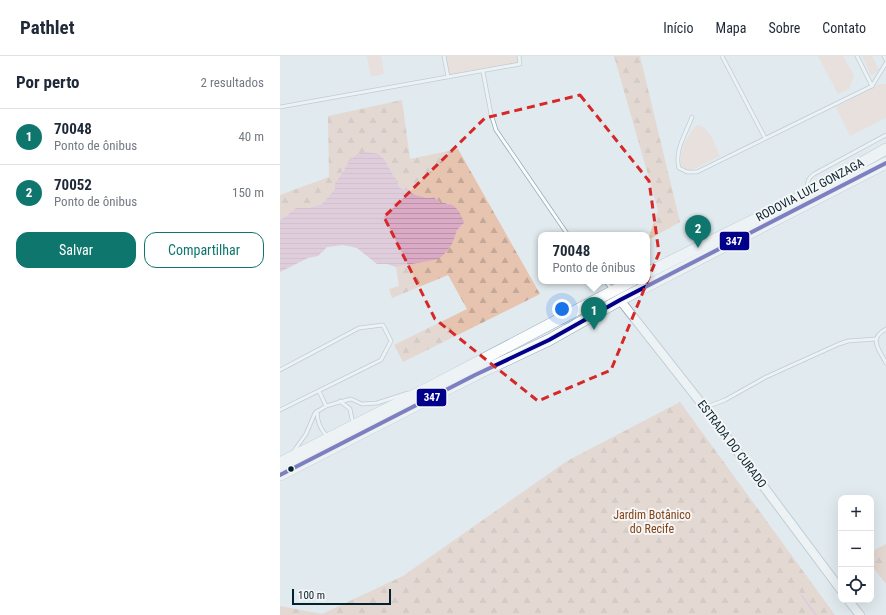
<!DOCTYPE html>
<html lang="pt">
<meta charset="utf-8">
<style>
:root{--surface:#fff;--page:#f2f2f3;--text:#1f2937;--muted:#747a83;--line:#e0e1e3;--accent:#0f766e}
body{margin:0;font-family:"Roboto Condensed",sans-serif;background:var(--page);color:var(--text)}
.controls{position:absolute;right:12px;bottom:12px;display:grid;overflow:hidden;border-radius:8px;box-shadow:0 4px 16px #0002}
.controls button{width:36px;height:36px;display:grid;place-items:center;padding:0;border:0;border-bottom:1px solid var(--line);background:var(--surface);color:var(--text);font:20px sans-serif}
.scale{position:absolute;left:12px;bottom:10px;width:99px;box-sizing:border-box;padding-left:4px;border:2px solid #03222f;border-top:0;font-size:11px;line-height:14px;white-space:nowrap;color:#03222f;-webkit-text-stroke:3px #f6f6f6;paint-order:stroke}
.you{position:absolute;left:282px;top:253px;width:14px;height:14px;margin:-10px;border:3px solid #fff;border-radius:50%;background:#1a73e8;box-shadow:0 0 0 6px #1a73e833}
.badge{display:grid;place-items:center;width:26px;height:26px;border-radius:50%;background:var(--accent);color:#fff;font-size:13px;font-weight:700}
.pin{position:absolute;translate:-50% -33px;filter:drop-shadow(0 1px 2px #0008)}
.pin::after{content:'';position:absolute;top:21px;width:14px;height:12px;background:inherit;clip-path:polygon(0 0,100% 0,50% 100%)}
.popup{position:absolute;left:258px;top:176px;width:112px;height:52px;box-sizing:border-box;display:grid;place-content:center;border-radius:8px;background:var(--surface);filter:drop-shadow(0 1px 3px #0005);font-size:13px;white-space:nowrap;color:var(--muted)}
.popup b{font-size:15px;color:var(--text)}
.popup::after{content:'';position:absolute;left:50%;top:100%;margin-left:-8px;border:8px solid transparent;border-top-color:var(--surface)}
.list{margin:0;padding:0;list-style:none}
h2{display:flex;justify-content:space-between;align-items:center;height:52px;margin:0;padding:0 16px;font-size:17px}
h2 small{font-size:13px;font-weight:400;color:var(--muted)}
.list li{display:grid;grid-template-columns:26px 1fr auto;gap:12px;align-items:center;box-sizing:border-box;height:56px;padding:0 16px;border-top:1px solid var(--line)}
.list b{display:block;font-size:15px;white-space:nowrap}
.list p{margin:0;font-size:13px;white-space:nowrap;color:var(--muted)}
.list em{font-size:13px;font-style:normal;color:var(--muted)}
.actions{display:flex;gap:8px;padding:12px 16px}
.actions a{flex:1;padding:9px 0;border:1px solid var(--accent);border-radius:12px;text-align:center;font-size:14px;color:var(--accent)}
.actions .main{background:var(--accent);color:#fff}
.icon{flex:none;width:22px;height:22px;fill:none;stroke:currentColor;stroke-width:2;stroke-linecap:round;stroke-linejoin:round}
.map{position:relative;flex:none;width:606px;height:559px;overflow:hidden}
header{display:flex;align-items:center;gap:24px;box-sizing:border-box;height:56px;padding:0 20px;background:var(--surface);border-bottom:1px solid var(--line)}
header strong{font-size:19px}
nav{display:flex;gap:22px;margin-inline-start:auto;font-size:14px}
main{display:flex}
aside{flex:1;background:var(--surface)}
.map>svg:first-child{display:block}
</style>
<header>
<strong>Pathlet</strong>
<nav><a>Início</a><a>Mapa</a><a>Sobre</a><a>Contato</a></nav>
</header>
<main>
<aside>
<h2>Por perto<small>2 resultados</small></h2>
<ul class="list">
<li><span class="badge">1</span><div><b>70048</b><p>Ponto de ônibus</p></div><em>40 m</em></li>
<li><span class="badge">2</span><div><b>70052</b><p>Ponto de ônibus</p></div><em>150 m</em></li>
</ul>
<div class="actions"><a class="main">Salvar</a><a>Compartilhar</a></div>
</aside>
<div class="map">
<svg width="606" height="559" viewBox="0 0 606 559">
<defs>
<pattern id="forest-firs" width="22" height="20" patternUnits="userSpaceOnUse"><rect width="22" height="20" fill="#e6c4b0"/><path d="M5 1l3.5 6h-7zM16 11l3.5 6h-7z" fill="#c4a898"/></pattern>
<pattern id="water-rules" width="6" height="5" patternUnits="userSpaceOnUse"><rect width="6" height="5" fill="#dbaac4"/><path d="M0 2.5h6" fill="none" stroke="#ba92a9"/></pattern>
</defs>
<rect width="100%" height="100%" fill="#e1eaef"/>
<g fill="#efd4c5">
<path d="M87,0H101L104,18L91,21Z"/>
<path d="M164,0H239L240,8L168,21Z"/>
<path d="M538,0H563L574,19L569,33L558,38Z"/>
<path d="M582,0H592L599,14L591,20Z"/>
<path d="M600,28H606V62L570,80L556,51Z"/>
<path d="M417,69C430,71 434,88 440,100L412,114H407L401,109C399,95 407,79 417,69Z"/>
</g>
<g fill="url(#forest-firs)">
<path d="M334,0H360L400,166L368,184L378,154Z"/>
<path d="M122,44L130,103L178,93L260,238L123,306L114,289L187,253L168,219L112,242L109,233L119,230L116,211L126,209L174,180L177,174L184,167L168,147H160L154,141L147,142L136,139L120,132L105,104L99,98H77L62,116L55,133L42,148L29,152H17L0,164V139L49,121L48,60Z"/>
<path d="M400,346L555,559H0V550L42,558L123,520L287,405Z"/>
<path d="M606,488V528L591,509V496Z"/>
</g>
<path fill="url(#water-rules)" d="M86,96L99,98L105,104L120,132L136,139L147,142L154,141L160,147C175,146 180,155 184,167L177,174L172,188L166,196L159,203L116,211L107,208H97L77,192L63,189L47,191L38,200L28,202L0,216V164L17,152H29L42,148L55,133V128L69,106L77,98Z"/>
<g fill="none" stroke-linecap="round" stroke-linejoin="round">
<path stroke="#dbaac4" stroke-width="2" d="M522,540L536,559"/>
<g stroke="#94acb6" stroke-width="4.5">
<g id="lane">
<path d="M164,0L168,21"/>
<path d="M442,0L485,82"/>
<path d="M604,0L606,4"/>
<path d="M203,16L211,58L216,74L288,179"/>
<path d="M592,30L606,7"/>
<path d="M0,51L240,8L239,0"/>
<path d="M412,61C406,77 394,95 399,112L407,116H417L592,30L577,0"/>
<path d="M527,133C527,126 528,122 534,118L606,79"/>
<path d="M325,225L332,233"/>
<path d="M606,273C588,283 599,293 606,307"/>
<path d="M0,314L79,272L103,269L111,285L101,304L0,354"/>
<path d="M39,335L46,350"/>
<path d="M60,345L70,353L73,368"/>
<path d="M426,351L445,344L486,321L559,288L568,285L596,283"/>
<path d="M37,355C37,366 40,373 47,380"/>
<path d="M14,395L26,378L35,357L46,350L67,344L71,343L82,348L97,347L128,337"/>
</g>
</g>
<g stroke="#94acb6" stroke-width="10">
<g id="secondary">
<path d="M340,244L425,352L561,534"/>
<path d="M568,544L580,559"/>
</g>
</g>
<g stroke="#94acb6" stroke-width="12">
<g id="highway">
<path d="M367,217L528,137L606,93"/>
<path d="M0,407L156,328L352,225"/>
<path d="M0,419L195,319L269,284L340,244L606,107"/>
</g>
</g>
<use href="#lane" stroke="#fafcfd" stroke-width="3"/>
<use href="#secondary" stroke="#fafcfd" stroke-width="8"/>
<use href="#highway" stroke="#fafcfd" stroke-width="11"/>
<g stroke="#f6f6f6" stroke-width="7">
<path id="bus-1" d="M0,419L195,319L269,284L340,244L606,107"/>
</g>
<use href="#bus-1" stroke="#00008b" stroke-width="4"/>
</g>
<path d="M0 0H606V559H0ZM300,39L369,125L379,197L331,314L258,345L155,263L104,161L205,62Z" fill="#e1eaef" fill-opacity=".55" fill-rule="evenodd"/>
<path fill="none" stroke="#d62828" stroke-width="3" stroke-dasharray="8 5" stroke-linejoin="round" d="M300,39L369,125L379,197L331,314L258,345L155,263L104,161L205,62Z"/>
<circle fill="#03222f" stroke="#f6f6f6" stroke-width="1.5" cx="11" cy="413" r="3.5"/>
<g text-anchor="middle" stroke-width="4" stroke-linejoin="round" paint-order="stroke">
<g font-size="12" fill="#03222f" stroke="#f6f6f6">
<text transform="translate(530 134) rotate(-28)" y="4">RODOVIA LUIZ GONZAGA</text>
<text transform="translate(452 388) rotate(53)" y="4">ESTRADA DO CURADO</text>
</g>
<g font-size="12" fill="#834318" stroke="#f6f6f6">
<text x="372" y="463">Jardim Botânico<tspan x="372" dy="14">do Recife</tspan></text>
</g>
</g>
<g stroke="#f6f6f6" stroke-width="1.5">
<rect x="439" y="175" width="31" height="20" rx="4" fill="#00008b"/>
<rect x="136" y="332" width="31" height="19" rx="4" fill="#00008b"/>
</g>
<g font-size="11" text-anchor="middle" font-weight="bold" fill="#fff">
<text x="454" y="189">347</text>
<text x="152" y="345">347</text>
</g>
</svg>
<div class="controls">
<button>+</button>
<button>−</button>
<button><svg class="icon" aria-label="locate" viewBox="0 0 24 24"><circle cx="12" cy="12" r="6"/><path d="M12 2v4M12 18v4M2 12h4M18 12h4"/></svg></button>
</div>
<div class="scale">100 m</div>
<div class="you"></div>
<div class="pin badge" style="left:314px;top:274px">1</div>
<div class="popup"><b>70048</b>Ponto de ônibus</div>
<div class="pin badge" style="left:418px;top:192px">2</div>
</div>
</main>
